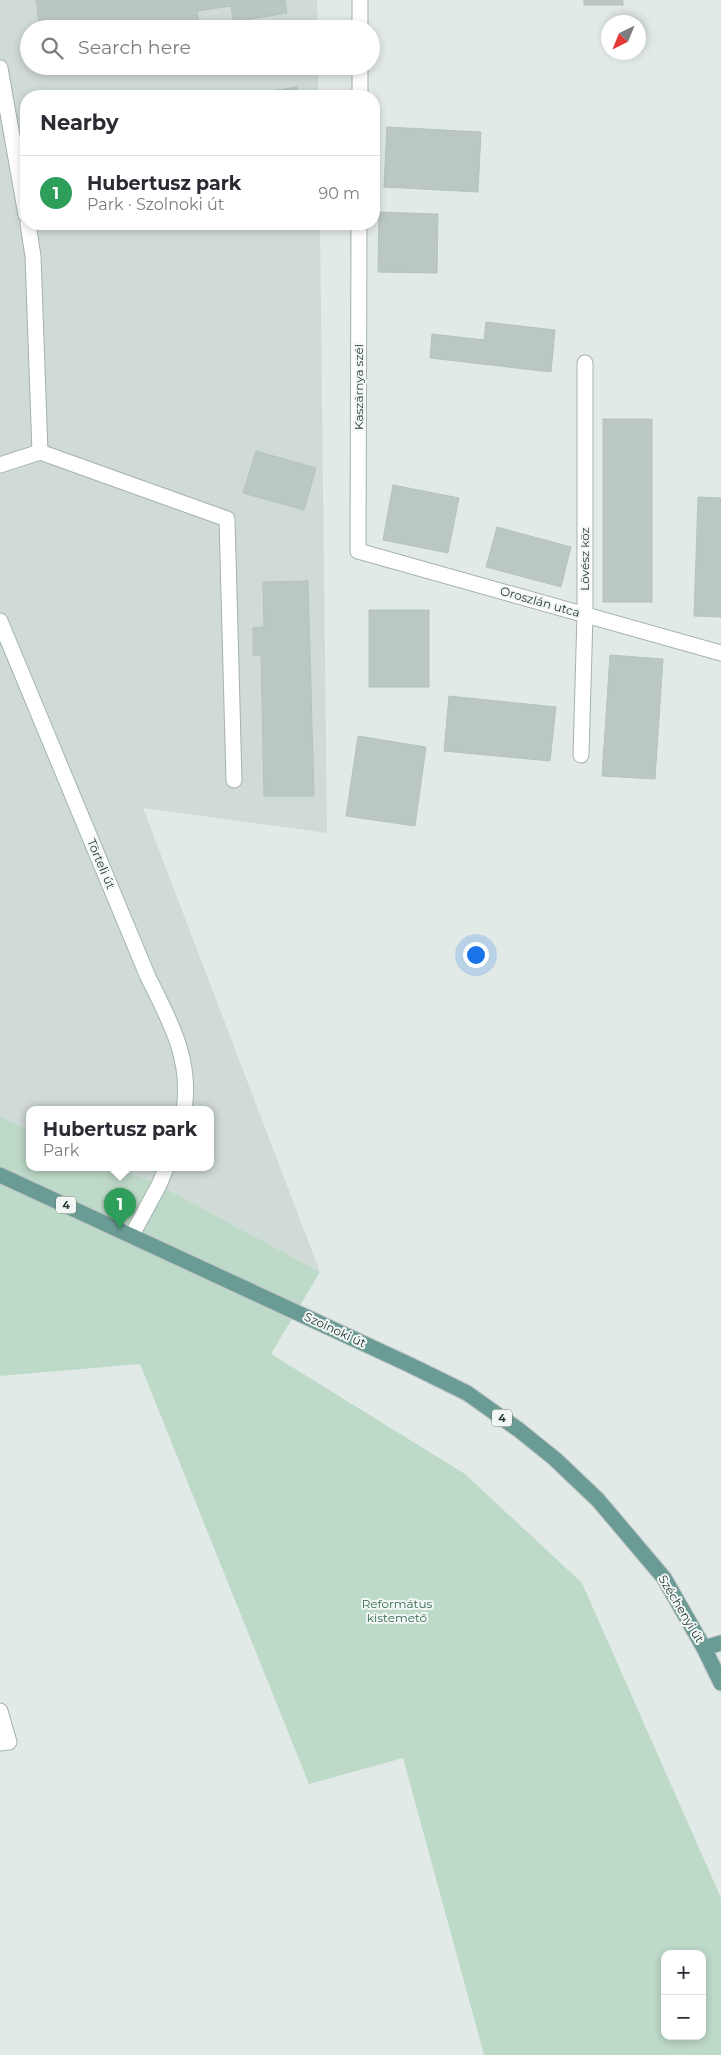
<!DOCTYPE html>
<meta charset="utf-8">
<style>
:root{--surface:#fff;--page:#f7f7f7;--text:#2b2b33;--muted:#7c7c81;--line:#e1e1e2;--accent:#7d5b4b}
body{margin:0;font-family:Montserrat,sans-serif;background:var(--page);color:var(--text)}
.controls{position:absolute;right:15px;bottom:15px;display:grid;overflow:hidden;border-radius:10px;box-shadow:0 2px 8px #0003}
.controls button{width:45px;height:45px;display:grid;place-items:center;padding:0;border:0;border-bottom:1px solid var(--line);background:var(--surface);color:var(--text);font:25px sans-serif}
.compass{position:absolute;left:601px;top:15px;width:45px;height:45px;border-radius:50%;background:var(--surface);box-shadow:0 2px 8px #0003;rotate:223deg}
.you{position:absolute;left:475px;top:954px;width:18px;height:18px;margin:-12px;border:4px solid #fff;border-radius:50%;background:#1a73e8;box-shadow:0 0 0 8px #1a73e833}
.badge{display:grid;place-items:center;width:32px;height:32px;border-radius:50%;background:var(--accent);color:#fff;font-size:16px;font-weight:700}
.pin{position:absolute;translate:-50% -41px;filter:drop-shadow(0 1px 2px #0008)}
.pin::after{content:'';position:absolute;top:26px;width:18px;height:15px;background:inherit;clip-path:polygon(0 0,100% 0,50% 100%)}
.popup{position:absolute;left:26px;top:1106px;width:188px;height:65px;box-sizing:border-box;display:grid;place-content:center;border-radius:10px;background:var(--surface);filter:drop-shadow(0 1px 4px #0005);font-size:16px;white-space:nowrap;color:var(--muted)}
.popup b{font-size:19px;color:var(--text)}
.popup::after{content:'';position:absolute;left:50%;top:100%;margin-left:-10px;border:10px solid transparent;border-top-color:var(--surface)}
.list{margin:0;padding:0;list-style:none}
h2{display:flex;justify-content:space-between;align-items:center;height:65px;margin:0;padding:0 20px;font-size:21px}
h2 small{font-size:16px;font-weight:400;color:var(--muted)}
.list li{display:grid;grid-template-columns:32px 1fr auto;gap:15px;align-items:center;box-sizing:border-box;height:75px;padding:0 20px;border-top:1px solid var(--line)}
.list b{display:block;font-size:19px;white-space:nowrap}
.list p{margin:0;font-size:16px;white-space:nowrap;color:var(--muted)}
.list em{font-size:16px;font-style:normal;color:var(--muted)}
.icon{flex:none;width:28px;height:28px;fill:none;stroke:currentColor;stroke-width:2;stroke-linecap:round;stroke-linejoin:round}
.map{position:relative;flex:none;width:721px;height:2055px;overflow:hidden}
.search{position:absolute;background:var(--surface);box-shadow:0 2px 8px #0003;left:20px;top:20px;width:360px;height:55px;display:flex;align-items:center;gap:12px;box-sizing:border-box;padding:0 18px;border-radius:28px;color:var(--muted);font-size:19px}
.panel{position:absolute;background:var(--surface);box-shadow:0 2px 8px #0003;left:20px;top:90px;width:360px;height:140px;border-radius:20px}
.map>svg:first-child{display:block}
</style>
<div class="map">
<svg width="721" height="2055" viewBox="0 0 721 2055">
<rect width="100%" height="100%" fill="#e2eae7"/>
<path fill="#d0dad7" d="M0,0H317L318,29H29V66H318V96H26V224H320L327,833L143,808L320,1272L159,1185L118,1168H210V1110H30V1130L0,1117Z"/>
<path fill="#bdd9c8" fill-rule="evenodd" d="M0,1117L30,1130V1168H118L159,1185L320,1272L271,1354L465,1474L582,1583L721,1898V2055H484L403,1758L309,1784L140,1364L0,1376ZM665,1954H702V2036H665Z"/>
<g fill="#bac7c4" stroke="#b5c3bf">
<path d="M36,0H285L287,13L233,22L231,6L197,11L200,29H150L149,25L128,29H40Z"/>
<rect x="584" y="0" width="39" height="5"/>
<path d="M297,87L298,96H238Z"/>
<path d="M387,127L481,132L478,192L384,187Z"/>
<path d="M379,212L438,214L437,273L378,272Z"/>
<path d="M486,322L555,330L551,372L430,358L432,334L484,340Z"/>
<rect x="603" y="419" width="49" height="183"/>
<path d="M256,451L316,468L304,510L243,493Z"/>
<path d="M393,485L459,498L448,553L383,540Z"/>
<path d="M698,497L721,498V617L694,616Z"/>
<path d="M497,527L571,547L561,587L486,567Z"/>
<path d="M308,581L314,796H264L261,655H253V628L264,627L263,582Z"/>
<rect x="369" y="610" width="60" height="77"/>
<path d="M610,655L663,659L655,779L602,776Z"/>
<path d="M449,696L556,707L550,761L444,751Z"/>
<path d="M358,736L426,747L415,826L346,816Z"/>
</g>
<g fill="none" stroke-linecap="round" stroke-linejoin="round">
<g stroke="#a5b1ae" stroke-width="17">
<g id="lane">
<path d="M0,68L26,215"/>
<path d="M28,224L33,256L40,452"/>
<path d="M0,465L40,452L227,519L234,780"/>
<path d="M581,755L585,615V363"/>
</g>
</g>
<g stroke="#a5b1ae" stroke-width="17">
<g id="street">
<path d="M360,29V0"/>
<path d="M360,96V66"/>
<path d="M359,224L358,551L721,653"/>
<path d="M0,1711L9,1742L0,1743"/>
</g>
</g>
<g stroke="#a2b5b0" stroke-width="17">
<g id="secondary">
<path d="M0,621L148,977C170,1021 192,1060 184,1110"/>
<path d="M132,1235L159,1185L166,1168"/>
</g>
</g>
<g stroke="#bdc4c3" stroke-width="17">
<g id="primary">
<path d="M0,1175L410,1365L467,1393L519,1430L555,1459L598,1500L664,1578L704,1648L721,1683"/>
<path d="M704,1648L721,1643"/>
</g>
</g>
<use href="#lane" stroke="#fff" stroke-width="15"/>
<use href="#street" stroke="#fff" stroke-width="15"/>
<use href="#secondary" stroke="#fff" stroke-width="15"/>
<use href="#primary" stroke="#6b9b95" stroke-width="15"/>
</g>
<g text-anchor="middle" stroke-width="4" stroke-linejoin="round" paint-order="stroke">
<g fill="#f2f7f5" stroke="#62726f" stroke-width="1">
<rect x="56" y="1196.5" width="20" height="17" rx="4"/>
<rect x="492" y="1409.5" width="20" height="17" rx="4"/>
</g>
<g font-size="11" font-weight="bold" fill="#243936">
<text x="66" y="1209">4</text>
<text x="502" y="1422">4</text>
</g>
<g font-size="12" fill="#243936" stroke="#f2f7f5">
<text transform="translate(359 387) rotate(-90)" y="4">Kaszárnya szél</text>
<text transform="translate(585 559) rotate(-90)" y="4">Lövész köz</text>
<text transform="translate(540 602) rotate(16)" y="4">Oroszlán utca</text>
<text transform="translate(101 864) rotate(67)" y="4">Törteli út</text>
<text transform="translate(335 1330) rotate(25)" y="4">Szolnoki út</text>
<text transform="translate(681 1609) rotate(59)" y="4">Széchenyi út</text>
</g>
<g font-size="12" fill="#336b50" stroke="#f2f7f5">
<text x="397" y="1608">Református<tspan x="397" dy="14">kistemető</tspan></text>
</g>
</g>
</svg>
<div class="controls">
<button>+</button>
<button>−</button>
</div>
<svg class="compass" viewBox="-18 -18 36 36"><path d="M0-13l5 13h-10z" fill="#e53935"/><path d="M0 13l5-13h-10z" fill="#7c7c81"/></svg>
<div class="you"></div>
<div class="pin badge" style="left:120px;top:1229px;background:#2e9e5b">1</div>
<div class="popup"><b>Hubertusz park</b>Park</div>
<div class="search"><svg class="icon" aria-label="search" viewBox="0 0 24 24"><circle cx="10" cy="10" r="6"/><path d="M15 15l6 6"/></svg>Search here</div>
<section class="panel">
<h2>Nearby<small></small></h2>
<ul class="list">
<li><span class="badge" style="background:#2e9e5b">1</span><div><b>Hubertusz park</b><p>Park · Szolnoki út</p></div><em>90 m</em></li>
</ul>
</section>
</div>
